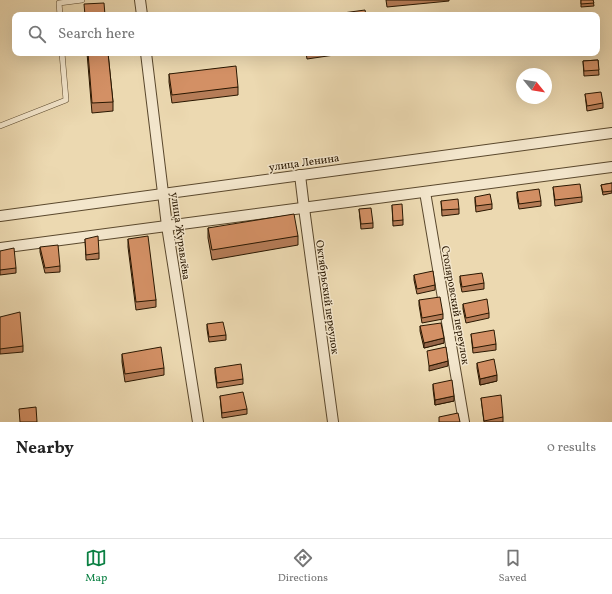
<!DOCTYPE html>
<meta charset="utf-8">
<style>
:root{--surface:#fff;--page:#f6f6f6;--text:#222;--muted:#767676;--line:#e0e0e0;--accent:#0b8043}
body{margin:0;font-family:Vollkorn,serif;background:var(--page);color:var(--text)}
.compass{position:absolute;left:516px;top:68px;width:36px;height:36px;border-radius:50%;background:var(--surface);box-shadow:0 4px 16px #0002;rotate:120deg}
.list{margin:0;padding:0;list-style:none}
h2{display:flex;justify-content:space-between;align-items:center;height:52px;margin:0;padding:0 16px;font-size:17px}
h2 small{font-size:13px;font-weight:400;color:var(--muted)}
.icon{flex:none;width:22px;height:22px;fill:none;stroke:currentColor;stroke-width:2;stroke-linecap:round;stroke-linejoin:round}
.map{position:relative;flex:none;width:612px;height:422px;overflow:hidden}
.search{position:absolute;background:var(--surface);box-shadow:0 4px 16px #0002;left:12px;right:12px;top:12px;height:44px;display:flex;align-items:center;gap:10px;box-sizing:border-box;padding:0 14px;border-radius:8px;color:var(--muted);font-size:15px}
.sheet{height:116px;background:var(--surface)}
nav{display:flex;justify-content:space-around;align-items:center;box-sizing:border-box;height:56px;border-top:1px solid var(--line);background:var(--surface);font-size:11px;color:var(--muted)}
nav a{display:grid;justify-items:center;gap:2px}
nav .on{color:var(--accent)}
.map>svg:first-child{display:block}
</style>
<div class="map">
<svg width="612" height="422" viewBox="0 0 612 422">
<rect width="100%" height="100%" fill="#ecd9b1"/>
<filter id="stains"><feTurbulence type="fractalNoise" baseFrequency=".005" numOctaves="4"/><feColorMatrix values="0 0 0 0 .2 0 0 0 0 .09 0 0 0 0 .02 0 0 0 .5 -.17"/></filter>
<radialGradient id="worn" r=".72"><stop offset=".6" stop-color="#630" stop-opacity="0"/><stop offset="1" stop-color="#630" stop-opacity=".3"/></radialGradient>
<g fill="none" stroke-linecap="round" stroke-linejoin="round">
<g stroke="#5a482d" stroke-width="6">
<g id="service">
<path d="M60,15L59,3L82,0"/>
<path d="M0,126L66,100L62,53"/>
</g>
</g>
<g stroke="#5a482d" stroke-width="12">
<g id="minor">
<path d="M140,0L142,15"/>
<path d="M146,53L167,226L198,422"/>
<path d="M300,175L304,208L333,422"/>
<path d="M425,192L464,422"/>
<path d="M0,216L612,133"/>
<path d="M0,248L612,167"/>
</g>
</g>
<use href="#service" stroke="#f3e6cc" stroke-width="5"/>
<use href="#minor" stroke="#f3e6cc" stroke-width="10"/>
</g>
<g fill="#b57c57" stroke="#291701">
<path d="M386,0H449V1L387,7Z"/>
<path d="M581,0H593L594,6L581,7Z"/>
<path d="M87,53H108L113,102V111L92,113Z"/>
<path d="M306,53H348L307,59Z"/>
<path d="M598,60L599,75L584,76L583,61Z"/>
<path d="M169,74L238,87V95L172,103L169,82Z"/>
<path d="M585,94L603,103V108L587,111Z"/>
<path d="M612,183V193L603,195L601,185Z"/>
<path d="M553,187L582,197V202L555,206Z"/>
<path d="M517,192L541,201V206L519,209L517,198Z"/>
<path d="M475,197L492,204V209L476,212L475,202Z"/>
<path d="M441,201L459,209V214L442,216Z"/>
<path d="M392,205L403,220V225L393,226Z"/>
<path d="M359,209L373,223V228L361,229Z"/>
<path d="M208,228L298,236V245L212,260L208,238Z"/>
<path d="M85,239L99,253V259L86,260Z"/>
<path d="M128,239L156,300V307L136,310L128,247Z"/>
<path d="M40,247L60,266V272L45,273L40,252Z"/>
<path d="M0,251L16,268V273L0,275Z"/>
<path d="M414,275L435,285V290L417,294L414,280Z"/>
<path d="M460,276L484,283V289L462,292L460,282Z"/>
<path d="M419,300L443,314V319L422,323L419,305Z"/>
<path d="M463,304L489,313V318L466,323L463,309Z"/>
<path d="M0,317L23,346V352L0,354Z"/>
<path d="M207,324L226,335V340L209,342L207,329Z"/>
<path d="M420,326L444,343L424,348L420,331Z"/>
<path d="M471,334L496,344V350L473,353Z"/>
<path d="M122,354L164,368V375L125,382L122,362Z"/>
<path d="M477,363L497,381L480,385L477,368Z"/>
<path d="M215,368L243,379V384L217,388L215,373Z"/>
<path d="M433,384L454,401L435,405L433,389Z"/>
<path d="M220,396L247,409V414L222,418Z"/>
<path d="M481,398L503,417V422H484Z"/>
</g>
<g fill="#946547" stroke="#291701">
<path d="M444,338V343L424,348V343Z"/>
<path d="M448,361V366L429,371V366Z"/>
<path d="M497,375V381L480,385V379Z"/>
<path d="M454,396V401L435,405V400Z"/>
</g>
<g fill="#d39065" stroke="#291701">
<path d="M581,0H593L594,3L581,4Z"/>
<path d="M104,3L105,15H85L84,4Z"/>
<path d="M365,10L366,15H328Z"/>
<path d="M88,53H108L113,102L92,103Z"/>
<path d="M598,60L599,70L584,71L583,61Z"/>
<path d="M236,66L238,87L172,95L169,74Z"/>
<path d="M601,92L603,103L587,106L585,94Z"/>
<path d="M612,183V191L603,192L601,185Z"/>
<path d="M580,184L582,197L555,200L553,187Z"/>
<path d="M539,189L541,201L519,204L517,192Z"/>
<path d="M490,194L492,204L476,206L475,197Z"/>
<path d="M458,199L459,209L442,210L441,201Z"/>
<path d="M402,204L403,220L393,221L392,205Z"/>
<path d="M371,208L373,223L361,224L359,209Z"/>
<path d="M294,214L298,236L212,250L208,228Z"/>
<path d="M98,236L99,253L86,255L85,239Z"/>
<path d="M148,236L156,300L136,302L128,239Z"/>
<path d="M58,245L60,266L45,268L40,247Z"/>
<path d="M14,248L16,268L0,270V251Z"/>
<path d="M433,271L435,285L417,289L414,275Z"/>
<path d="M482,273L484,283L462,287L460,276Z"/>
<path d="M440,297L443,314L422,318L419,300Z"/>
<path d="M487,299L489,313L466,318L463,304Z"/>
<path d="M20,312L23,346L0,349V317Z"/>
<path d="M223,322L226,335L209,337L207,324Z"/>
<path d="M441,323L444,338L424,343L420,326Z"/>
<path d="M494,330L496,344L473,348L471,334Z"/>
<path d="M161,347L164,368L125,374L122,354Z"/>
<path d="M446,347L448,361L429,366L427,351Z"/>
<path d="M494,359L497,375L480,379L477,363Z"/>
<path d="M241,364L243,379L217,383L215,368Z"/>
<path d="M452,380L454,396L435,400L433,384Z"/>
<path d="M243,392L247,409L222,413L220,396Z"/>
<path d="M501,395L503,417L484,421L481,398Z"/>
<path d="M36,407L37,422H20L19,409Z"/>
<path d="M458,413L460,422H439V417Z"/>
</g>
<g text-anchor="middle" stroke-width="3" stroke-linejoin="round" paint-order="stroke">
<g font-size="11" fill="#291701" stroke="#f3e6cc">
<text transform="translate(304 162) rotate(-8)" y="4">улица Ленина</text>
<text transform="translate(181 236) rotate(82)" y="4">улица Журавлёва</text>
<text transform="translate(328 297) rotate(82)" y="4">Октябрьский переулок</text>
<text transform="translate(456 305) rotate(80)" y="4">Столяровский переулок</text>
</g>
</g>
<rect width="100%" height="100%" filter="url(#stains)"/>
<rect width="100%" height="100%" fill="url(#worn)"/>
</svg>
<svg class="compass" viewBox="-18 -18 36 36"><path d="M0-13l5 13h-10z" fill="#e53935"/><path d="M0 13l5-13h-10z" fill="#767676"/></svg>
<div class="search"><svg class="icon" aria-label="search" viewBox="0 0 24 24"><circle cx="10" cy="10" r="6"/><path d="M15 15l6 6"/></svg>Search here</div>
</div>
<section class="sheet">
<h2>Nearby<small>0 results</small></h2>
<ul class="list">
</ul>
</section>
<nav>
<a class="on"><svg class="icon" aria-label="map" viewBox="0 0 24 24"><path d="M3 6l6-2 6 2 6-2v14l-6 2-6-2-6 2zM9 4v14M15 6v14"/></svg>Map</a>
<a><svg class="icon" aria-label="directions" viewBox="0 0 24 24"><path d="M12 3l9 9-9 9-9-9zM9 14v-3h6M13 9l2 2-2 2"/></svg>Directions</a>
<a><svg class="icon" aria-label="saved" viewBox="0 0 24 24"><path d="M7 4h10v16l-5-4-5 4z"/></svg>Saved</a>
</nav>
